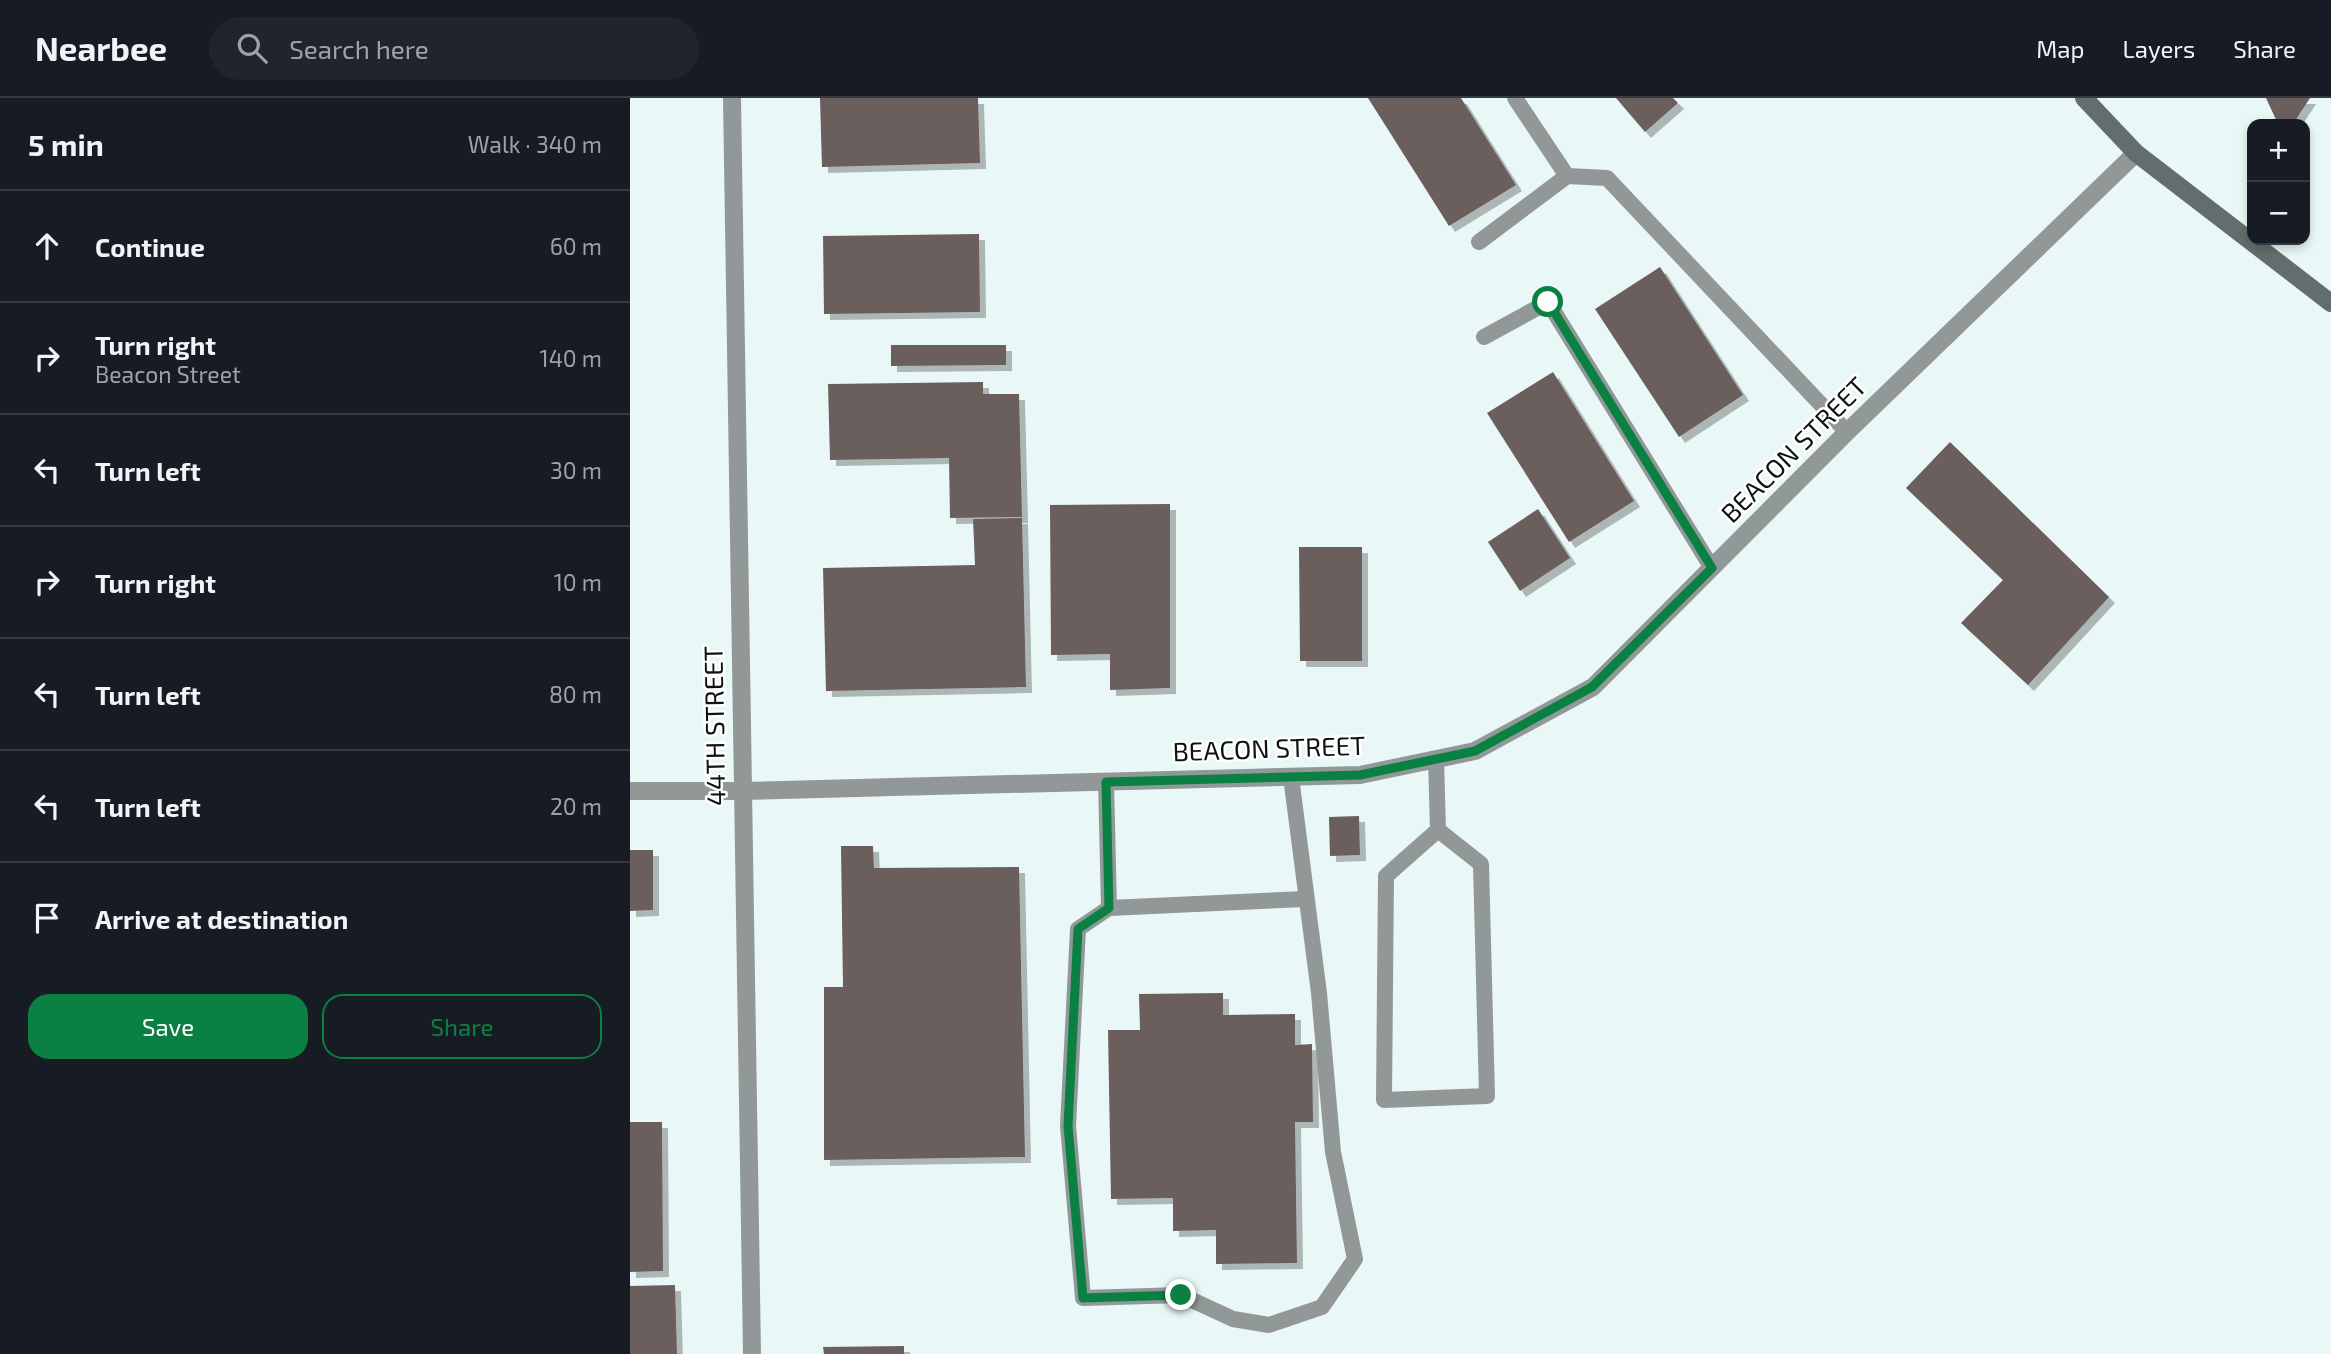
<!DOCTYPE html>
<meta charset="utf-8">
<style>
:root{--surface:#171b24;--page:#20242c;--text:#f1f3f6;--muted:#9ea1a6;--line:#363941;--accent:#0b8043}
body{margin:0;font-family:"Exo 2",sans-serif;background:var(--page);color:var(--text)}
.controls{position:absolute;right:21px;top:21px;display:grid;overflow:hidden;border-radius:14px;box-shadow:0 4px 10px #0003}
.controls button{width:63px;height:63px;display:grid;place-items:center;padding:0;border:0;border-bottom:2px solid var(--line);background:var(--surface);color:var(--text);font:35px sans-serif}
.stop{position:absolute;width:21px;height:21px;margin:-16px;border:5px solid #0b8043;border-radius:50%;background:#fff}
.stop.end{background:#0b8043;border-color:#fff;box-shadow:0 2px 7px #0008}
.list{margin:0;padding:0;list-style:none}
h2{display:flex;justify-content:space-between;align-items:center;height:91px;margin:0;padding:0 28px;font-size:30px}
h2 small{font-size:23px;font-weight:400;color:var(--muted)}
.list li{display:grid;grid-template-columns:46px 1fr auto;gap:21px;align-items:center;box-sizing:border-box;height:112px;padding:0 28px;border-top:2px solid var(--line)}
.list b{display:block;font-size:26px;white-space:nowrap}
.list p{margin:0;font-size:23px;white-space:nowrap;color:var(--muted)}
.list em{font-size:23px;font-style:normal;color:var(--muted)}
.actions{display:flex;gap:14px;padding:21px 28px}
.actions a{flex:1;padding:16px 0;border:2px solid var(--accent);border-radius:21px;text-align:center;font-size:24px;color:var(--accent)}
.actions .main{background:var(--accent);color:#fff}
.icon{flex:none;width:38px;height:38px;fill:none;stroke:currentColor;stroke-width:2;stroke-linecap:round;stroke-linejoin:round}
.map{position:relative;flex:none;width:1701px;height:1256px;overflow:hidden}
header{display:flex;align-items:center;gap:42px;box-sizing:border-box;height:98px;padding:0 35px;background:var(--surface);border-bottom:2px solid var(--line)}
header strong{font-size:33px}
nav{display:flex;gap:38px;margin-inline-start:auto;font-size:24px}
.search{width:490px;height:63px;background:var(--page);display:flex;align-items:center;gap:18px;box-sizing:border-box;padding:0 24px;border-radius:38px;color:var(--muted);font-size:26px}
main{display:flex}
aside{flex:1;background:var(--surface)}
.map>svg:first-child{display:block}
</style>
<header>
<strong>Nearbee</strong>
<div class="search"><svg class="icon" aria-label="search" viewBox="0 0 24 24"><circle cx="10" cy="10" r="6"/><path d="M15 15l6 6"/></svg>Search here</div>
<nav><a>Map</a><a>Layers</a><a>Share</a></nav>
</header>
<main>
<aside>
<h2>5 min<small>Walk · 340 m</small></h2>
<ul class="list">
<li><svg class="icon" aria-label="ahead" viewBox="0 0 24 24"><path d="M12 20V5M6 11l6-6 6 6"/></svg><div><b>Continue</b></div><em>60 m</em></li>
<li><svg class="icon" aria-label="right" viewBox="0 0 24 24"><path d="M7 20v-9h11M14 6l5 5-5 5"/></svg><div><b>Turn right</b><p>Beacon Street</p></div><em>140 m</em></li>
<li><svg class="icon" aria-label="left" viewBox="0 0 24 24"><path d="M17 20v-9H6M10 6l-5 5 5 5"/></svg><div><b>Turn left</b></div><em>30 m</em></li>
<li><svg class="icon" aria-label="right" viewBox="0 0 24 24"><path d="M7 20v-9h11M14 6l5 5-5 5"/></svg><div><b>Turn right</b></div><em>10 m</em></li>
<li><svg class="icon" aria-label="left" viewBox="0 0 24 24"><path d="M17 20v-9H6M10 6l-5 5 5 5"/></svg><div><b>Turn left</b></div><em>80 m</em></li>
<li><svg class="icon" aria-label="left" viewBox="0 0 24 24"><path d="M17 20v-9H6M10 6l-5 5 5 5"/></svg><div><b>Turn left</b></div><em>20 m</em></li>
<li><svg class="icon" aria-label="arrive" viewBox="0 0 24 24"><path d="M6 21V4h12l-3 4 3 4H6"/></svg><div><b>Arrive at destination</b></div></li>
</ul>
<div class="actions"><a class="main">Save</a><a>Share</a></div>
</aside>
<div class="map">
<svg width="1701" height="1256" viewBox="0 0 1701 1256">
<defs>
<filter id="shadow"><feDropShadow dx="6" dy="6" stdDeviation="0" flood-color="#0004"/></filter>
</defs>
<rect width="100%" height="100%" fill="#e9f8f7"/>
<g fill="#6a5e5b" filter="url(#shadow)">
<path d="M190,0H348L350,65L192,69Z"/>
<path d="M738,0H831L886,87L819,128Z"/>
<path d="M986,0H1043L1048,5L1015,34Z"/>
<path d="M1636,0H1680L1663,26H1648Z"/>
<path d="M349,136L350,214L194,216L193,138Z"/>
<path d="M1030,169L1113,297L1049,339L965,211Z"/>
<path d="M261,247H376V267L261,268Z"/>
<path d="M923,274L1004,403L939,444L857,315Z"/>
<path d="M353,284V296H389L392,419L320,420L319,360L200,362L198,286Z"/>
<path d="M1320,344L1479,499L1398,587L1331,525L1373,482L1276,390Z"/>
<path d="M540,406V590L480,592V556L421,557L420,407Z"/>
<path d="M908,411L940,460L890,493L858,444Z"/>
<path d="M392,420L396,589L196,593L193,470L345,467L343,421Z"/>
<path d="M669,449H732V563H670Z"/>
<path d="M729,718L730,757L700,758L699,719Z"/>
<path d="M211,748H243L244,770L389,769L395,1059L194,1062V889H213Z"/>
<path d="M0,752H23V812L0,813Z"/>
<path d="M593,895V917L665,916V947L682,946L683,1024H665L667,1165L586,1166V1132L543,1133V1100L481,1101L478,932H510L509,896Z"/>
<path d="M0,1024H32L33,1173L0,1174Z"/>
<path d="M45,1187L47,1256H0V1188Z"/>
<path d="M274,1248V1256H194L193,1249Z"/>
</g>
<g fill="none" stroke-linecap="round" stroke-linejoin="round">
<g stroke="#929898" stroke-width="16">
<path d="M885,0L937,78L977,80L1217,334"/>
<path d="M849,144L937,78"/>
<path d="M854,239L918,204L1082,470"/>
<path d="M806,661L808,732L756,778L754,1002L857,998L851,766L808,732"/>
<path d="M476,683L479,810L448,831L438,1028L453,1200L551,1197L603,1221L639,1227L692,1209L725,1161L703,1054L689,895L661,679"/>
<path d="M479,810L675,801"/>
</g>
<g stroke="#929898" stroke-width="18">
<path d="M102,0L122,1256"/>
<path d="M0,693H112L730,677L845,653L963,589L1217,334L1506,55"/>
</g>
<path stroke="#646d6d" stroke-width="18" d="M1454,0L1506,55L1701,205"/>
</g>
<g fill="none" stroke-linecap="round" stroke-linejoin="round">
<path stroke="#0b8043" stroke-width="9" d="M551,1197L453,1200L438,1028L448,831L479,810L476,684L730,677L845,653L962,589L1082,470L918,204"/>
</g>
<g text-anchor="middle" stroke-width="5" stroke-linejoin="round" paint-order="stroke">
<g font-size="26" fill="#0e1312" stroke="#fff">
<text transform="translate(1164 352) rotate(-45)" y="9">BEACON STREET</text>
<text transform="translate(85 628) rotate(-91)" y="9">44TH STREET</text>
<text transform="translate(639 651) rotate(-2)" y="9">BEACON STREET</text>
</g>
</g>
</svg>
<div class="controls">
<button>+</button>
<button>−</button>
</div>
<div class="stop" style="left:918px;top:204px"></div>
<div class="stop end" style="left:551px;top:1197px"></div>
</div>
</main>
